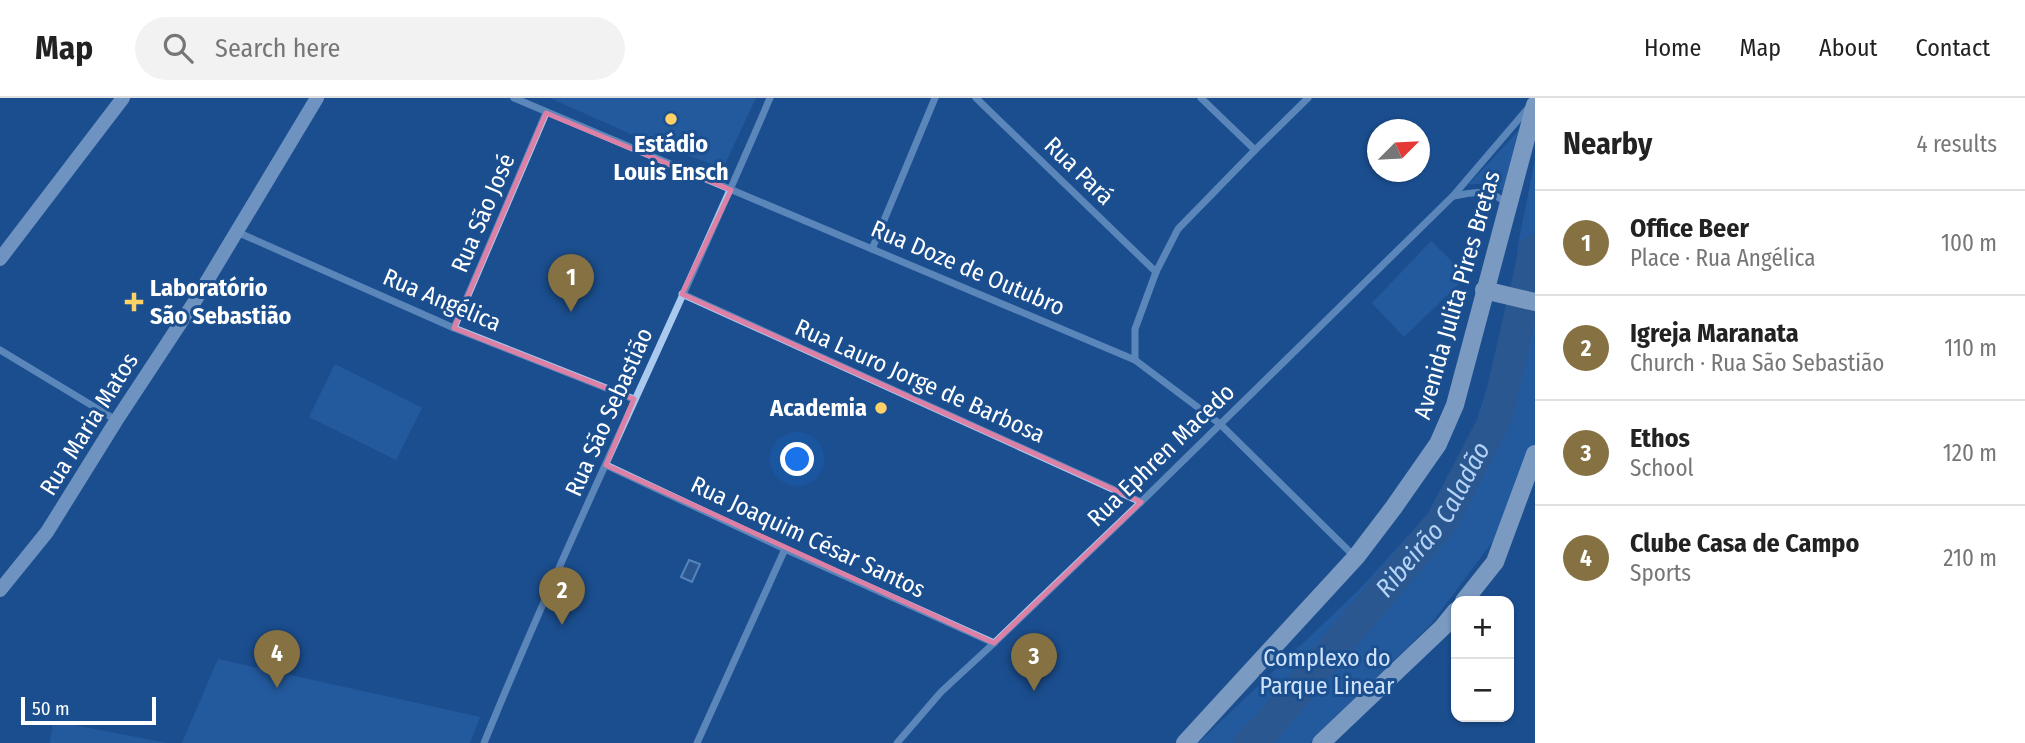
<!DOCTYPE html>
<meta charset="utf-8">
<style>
:root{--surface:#fff;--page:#f2f2f2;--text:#222;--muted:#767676;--line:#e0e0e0;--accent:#857141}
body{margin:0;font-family:"Fira Sans Condensed",sans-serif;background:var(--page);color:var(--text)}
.controls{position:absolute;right:21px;bottom:21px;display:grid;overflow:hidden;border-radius:14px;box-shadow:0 2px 5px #0004}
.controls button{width:63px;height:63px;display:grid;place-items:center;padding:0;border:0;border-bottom:2px solid var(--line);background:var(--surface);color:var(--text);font:35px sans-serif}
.compass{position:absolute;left:1367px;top:21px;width:63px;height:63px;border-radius:50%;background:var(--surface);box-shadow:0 2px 5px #0004;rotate:66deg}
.scale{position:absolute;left:21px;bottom:18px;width:135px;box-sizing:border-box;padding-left:7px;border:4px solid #fff;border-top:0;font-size:19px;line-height:24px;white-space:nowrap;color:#fff;-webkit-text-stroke:5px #1b4f8f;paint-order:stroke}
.you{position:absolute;left:798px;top:362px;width:24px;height:24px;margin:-18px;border:5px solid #fff;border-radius:50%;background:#1a73e8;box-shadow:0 0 0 10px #1a73e833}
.badge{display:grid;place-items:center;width:46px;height:46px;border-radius:50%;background:var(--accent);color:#fff;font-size:23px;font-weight:700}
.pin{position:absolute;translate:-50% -58px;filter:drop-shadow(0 2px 4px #0008)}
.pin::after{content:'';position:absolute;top:37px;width:24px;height:21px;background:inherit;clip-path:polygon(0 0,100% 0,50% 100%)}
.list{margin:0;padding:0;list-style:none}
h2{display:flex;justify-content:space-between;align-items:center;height:91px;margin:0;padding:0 28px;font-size:30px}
h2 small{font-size:23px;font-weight:400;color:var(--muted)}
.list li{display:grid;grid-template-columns:46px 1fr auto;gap:21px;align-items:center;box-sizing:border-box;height:105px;padding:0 28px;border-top:2px solid var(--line)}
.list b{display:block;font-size:26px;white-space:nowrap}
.list p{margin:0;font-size:23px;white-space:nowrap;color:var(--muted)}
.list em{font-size:23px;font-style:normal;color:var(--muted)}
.icon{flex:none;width:38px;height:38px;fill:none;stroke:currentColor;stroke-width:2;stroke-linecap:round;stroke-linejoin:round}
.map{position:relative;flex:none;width:1535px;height:645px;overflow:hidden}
header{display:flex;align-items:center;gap:42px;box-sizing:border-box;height:98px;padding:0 35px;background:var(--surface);border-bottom:2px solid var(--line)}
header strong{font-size:33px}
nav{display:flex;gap:38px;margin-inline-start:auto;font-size:24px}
.search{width:490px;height:63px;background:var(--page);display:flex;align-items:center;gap:18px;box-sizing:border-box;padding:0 24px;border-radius:38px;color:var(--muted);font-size:26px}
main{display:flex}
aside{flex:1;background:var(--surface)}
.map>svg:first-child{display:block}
</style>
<header>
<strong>Map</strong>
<div class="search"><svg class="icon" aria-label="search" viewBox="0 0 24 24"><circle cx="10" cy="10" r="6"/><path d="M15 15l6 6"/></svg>Search here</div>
<nav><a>Home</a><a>Map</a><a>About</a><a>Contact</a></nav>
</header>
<main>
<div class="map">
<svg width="1535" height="645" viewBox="0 0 1535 645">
<rect width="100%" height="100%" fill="#1b4f8f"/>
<g fill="#2e69ad">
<path d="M550,0H756L723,70L642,41Z"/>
<path d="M1522,29L1504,94L1490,86H1469Z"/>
<path d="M1535,61V355L1496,439L1431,526L1310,645H1198L1359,492L1408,438L1442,406L1464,363L1509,220L1519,142Z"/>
<path d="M1431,143L1467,178L1404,239L1372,205Z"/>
<path d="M335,266L422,310L396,362L309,319Z"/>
<path d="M218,561L480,619L470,645H182Z"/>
<path d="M53,623L167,645H50Z"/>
</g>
<path fill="#3c6290" stroke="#9cc4f0" stroke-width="2" d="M689,462L700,466L692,484L681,479Z"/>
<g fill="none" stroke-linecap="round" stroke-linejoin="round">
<path stroke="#3c6290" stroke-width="32" id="s1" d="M1250,645L1267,629L1442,423L1497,318L1535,152"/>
<g stroke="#a9c9ee" stroke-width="7">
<path d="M514,0L1135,262L1220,326L1355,459"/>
<path d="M976,0L1156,174"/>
<path d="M1201,0L1255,52"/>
<path d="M1454,98C1473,94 1494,90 1507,107"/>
<path d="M237,134L454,230L634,301"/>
<path d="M872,151L935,0"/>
<path d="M682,196L1141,404"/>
<path d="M454,230L546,15"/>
<path d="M0,252L116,322"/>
<path d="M1135,262V231L1156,174L1178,131L1255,52L1308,0"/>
<path d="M606,367L785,451L994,545"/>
<path d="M484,645C573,427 678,216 770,0"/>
<path d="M697,645L785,451"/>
<path d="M897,645L941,594L994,545L1141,404L1453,98L1530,8"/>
</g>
<g stroke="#d6e6fa" stroke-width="14">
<path d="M0,161L123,0"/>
<path d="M0,492L47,434L116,323L195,203L317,0"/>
</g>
<g stroke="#f0f6ff" stroke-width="18">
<path d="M1484,192L1535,204"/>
<path d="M1464,503L1495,464L1535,356"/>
<path d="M1185,645L1356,459L1394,409L1438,346L1455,307L1535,7"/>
<path d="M1321,645L1443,529L1456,513"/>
</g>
</g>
<path d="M0 0H1535V645H0ZM546,15L731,92L682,196L1141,404L994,545L606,367L634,301L454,230Z" fill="#1b4f8f" fill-opacity=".55" fill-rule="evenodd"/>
<path fill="none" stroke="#dd80a5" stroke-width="5" stroke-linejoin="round" d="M546,15L731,92L682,196L1141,404L994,545L606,367L634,301L454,230Z"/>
<g fill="#ffd166" stroke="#1b4f8f" stroke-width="2.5">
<circle cx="671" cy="21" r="7"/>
<path d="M130.5 193.5h7v7h7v7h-7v7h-7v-7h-7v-7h7z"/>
<circle cx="881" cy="310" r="7"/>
</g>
<g text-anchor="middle" stroke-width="6" stroke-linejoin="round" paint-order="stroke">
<g font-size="24" font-weight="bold" fill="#fff" stroke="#1b4f8f">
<text x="671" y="54">Estádio<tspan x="671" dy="28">Louis Ensch</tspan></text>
<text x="150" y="198" text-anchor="start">Laboratório<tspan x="150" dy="28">São Sebastião</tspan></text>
<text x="867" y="318" text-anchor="end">Academia</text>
</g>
<g font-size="24" fill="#fff" stroke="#1b4f8f">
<text transform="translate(1079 73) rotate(44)" y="8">Rua Pará</text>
<text transform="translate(483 115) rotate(-67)" y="8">Rua São José</text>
<text transform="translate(968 170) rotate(23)" y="8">Rua Doze de Outubro</text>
<text transform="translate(1457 197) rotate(-74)" y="8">Avenida Julita Pires Bretas</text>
<text transform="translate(442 202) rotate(23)" y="8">Rua Angélica</text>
<text transform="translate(920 283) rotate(24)" y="8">Rua Lauro Jorge de Barbosa</text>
<text transform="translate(609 314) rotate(-66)" y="8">Rua São Sebastião</text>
<text transform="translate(89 326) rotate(-58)" y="8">Rua Maria Matos</text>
<text transform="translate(1161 357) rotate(-44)" y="8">Rua Ephren Macedo</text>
<text transform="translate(808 439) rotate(25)" y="8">Rua Joaquim César Santos</text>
</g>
<g font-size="24" fill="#cfe3fa" stroke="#1b4f8f">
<text x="1327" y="568">Complexo do<tspan x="1327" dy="28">Parque Linear</tspan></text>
</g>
<g font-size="26" font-style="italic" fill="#b5d3f5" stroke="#1b4f8f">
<text dy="9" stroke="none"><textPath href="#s1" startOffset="290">Ribeirão Caladão</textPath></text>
</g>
</g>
</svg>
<div class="controls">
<button>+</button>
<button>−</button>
</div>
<svg class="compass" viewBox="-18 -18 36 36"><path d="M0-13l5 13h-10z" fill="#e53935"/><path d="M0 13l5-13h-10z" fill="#767676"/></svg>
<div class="scale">50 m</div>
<div class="you"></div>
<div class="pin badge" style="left:571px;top:214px">1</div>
<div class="pin badge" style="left:562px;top:527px">2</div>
<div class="pin badge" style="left:1034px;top:593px">3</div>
<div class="pin badge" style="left:277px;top:590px">4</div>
</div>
<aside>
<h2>Nearby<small>4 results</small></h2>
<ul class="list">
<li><span class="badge">1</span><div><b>Office Beer</b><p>Place · Rua Angélica</p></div><em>100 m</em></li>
<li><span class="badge">2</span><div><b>Igreja Maranata</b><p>Church · Rua São Sebastião</p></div><em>110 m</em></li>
<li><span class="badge">3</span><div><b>Ethos</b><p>School</p></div><em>120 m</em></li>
<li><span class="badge">4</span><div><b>Clube Casa de Campo</b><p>Sports</p></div><em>210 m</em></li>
</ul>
</aside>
</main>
